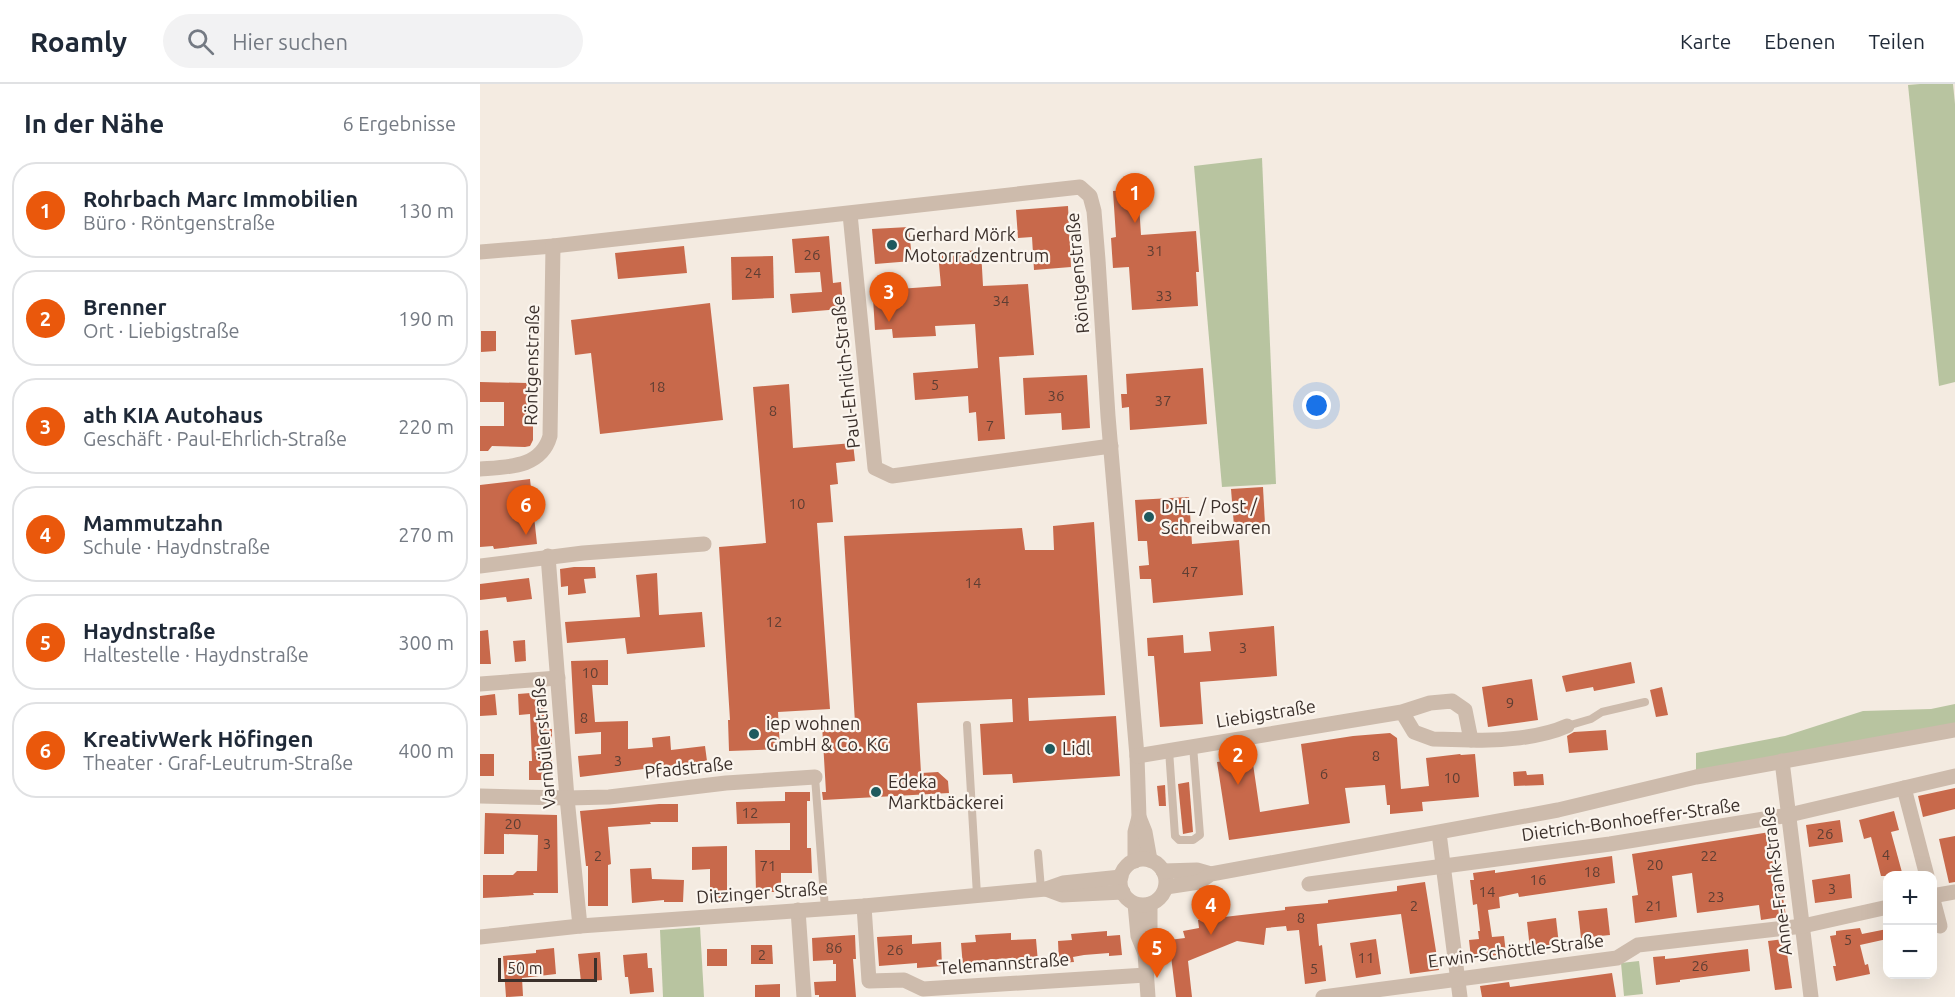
<!DOCTYPE html>
<html lang="de">
<meta charset="utf-8">
<style>
:root{--surface:#fff;--page:#f2f2f3;--text:#1f2937;--muted:#747a83;--line:#e0e1e3;--accent:#ea580c}
body{margin:0;font-family:Ubuntu,sans-serif;background:var(--page);color:var(--text)}
.controls{position:absolute;right:18px;bottom:18px;display:grid;overflow:hidden;border-radius:12px;box-shadow:0 6px 24px #0002}
.controls button{width:54px;height:54px;display:grid;place-items:center;padding:0;border:0;border-bottom:2px solid var(--line);background:var(--surface);color:var(--text);font:30px sans-serif}
.scale{position:absolute;left:18px;bottom:15px;width:99px;box-sizing:border-box;padding-left:6px;border:3px solid #3b302b;border-top:0;font-size:16px;line-height:21px;white-space:nowrap;color:#3b302b;-webkit-text-stroke:4px #fbf5ee;paint-order:stroke}
.you{position:absolute;left:837px;top:322px;width:21px;height:21px;margin:-15px;border:4px solid #fff;border-radius:50%;background:#1a73e8;box-shadow:0 0 0 9px #1a73e833}
.badge{display:grid;place-items:center;width:39px;height:39px;border-radius:50%;background:var(--accent);color:#fff;font-size:20px;font-weight:700}
.pin{position:absolute;translate:-50% -50px;filter:drop-shadow(0 2px 3px #0008)}
.pin::after{content:'';position:absolute;top:32px;width:21px;height:18px;background:inherit;clip-path:polygon(0 0,100% 0,50% 100%)}
.list{margin:0;padding:0;list-style:none}
h2{display:flex;justify-content:space-between;align-items:center;height:78px;margin:0;padding:0 24px;font-size:26px}
h2 small{font-size:20px;font-weight:400;color:var(--muted)}
.list li{display:grid;grid-template-columns:39px 1fr auto;gap:18px;align-items:center;box-sizing:border-box;height:96px;margin:0 12px 12px;padding:0 12px;border:2px solid var(--line);border-radius:24px}
.list b{display:block;font-size:22px;white-space:nowrap}
.list p{margin:0;font-size:20px;white-space:nowrap;color:var(--muted)}
.list em{font-size:20px;font-style:normal;color:var(--muted)}
.icon{flex:none;width:33px;height:33px;fill:none;stroke:currentColor;stroke-width:2;stroke-linecap:round;stroke-linejoin:round}
.map{position:relative;flex:none;width:1475px;height:913px;overflow:hidden}
header{display:flex;align-items:center;gap:36px;box-sizing:border-box;height:84px;padding:0 30px;background:var(--surface);border-bottom:2px solid var(--line)}
header strong{font-size:28px}
nav{display:flex;gap:33px;margin-inline-start:auto;font-size:21px}
.search{width:420px;height:54px;background:var(--page);display:flex;align-items:center;gap:15px;box-sizing:border-box;padding:0 21px;border-radius:33px;color:var(--muted);font-size:22px}
main{display:flex}
aside{flex:1;background:var(--surface)}
.map>svg:first-child{display:block}
</style>
<header>
<strong>Roamly</strong>
<div class="search"><svg class="icon" aria-label="search" viewBox="0 0 24 24"><circle cx="10" cy="10" r="6"/><path d="M15 15l6 6"/></svg>Hier suchen</div>
<nav><a>Karte</a><a>Ebenen</a><a>Teilen</a></nav>
</header>
<main>
<aside>
<h2>In der Nähe<small>6 Ergebnisse</small></h2>
<ul class="list">
<li><span class="badge">1</span><div><b>Rohrbach Marc Immobilien</b><p>Büro · Röntgenstraße</p></div><em>130 m</em></li>
<li><span class="badge">2</span><div><b>Brenner</b><p>Ort · Liebigstraße</p></div><em>190 m</em></li>
<li><span class="badge">3</span><div><b>ath KIA Autohaus</b><p>Geschäft · Paul-Ehrlich-Straße</p></div><em>220 m</em></li>
<li><span class="badge">4</span><div><b>Mammutzahn</b><p>Schule · Haydnstraße</p></div><em>270 m</em></li>
<li><span class="badge">5</span><div><b>Haydnstraße</b><p>Haltestelle · Haydnstraße</p></div><em>300 m</em></li>
<li><span class="badge">6</span><div><b>KreativWerk Höfingen</b><p>Theater · Graf-Leutrum-Straße</p></div><em>400 m</em></li>
</ul>
</aside>
<div class="map">
<svg width="1475" height="913" viewBox="0 0 1475 913">
<rect width="100%" height="100%" fill="#f4ebe1"/>
<g fill="#b8c4a0">
<path d="M1440,0H1473L1475,20V298L1459,302L1428,1Z"/>
<path d="M782,74L796,400L742,403L714,82Z"/>
<path d="M1475,620V645L1216,693V669L1305,652L1383,627L1451,625Z"/>
<path d="M220,843L224,913H183L180,846Z"/>
<path d="M1159,877L1163,910L1144,912L1141,879Z"/>
</g>
<g fill="#c8694b">
<path d="M658,105L661,151L716,147L719,188H716L718,222L652,226L649,183L633,184L631,154L636,153L633,107Z"/>
<path d="M588,122L591,183L554,186L552,153L538,154L536,126Z"/>
<path d="M429,143L432,177L395,180L392,145Z"/>
<path d="M349,152L353,199L361,198L363,222H361V225L312,229L310,210L342,208L340,188L315,189L312,155Z"/>
<path d="M204,162L207,189L138,195L135,169Z"/>
<path d="M501,166L503,202L548,200L554,271L519,273L525,355L498,357L496,328L489,329L488,312L435,316L433,289L498,284L495,240L455,242L456,252L413,254L412,245L395,246L393,214L405,213L404,206L461,202L458,169Z"/>
<path d="M293,172L294,214L252,216L251,173Z"/>
<path d="M230,219L243,336L120,350L111,269L95,271L91,236Z"/>
<path d="M1,247H16V267L1,268Z"/>
<path d="M723,284L727,340L650,346L649,323L642,324L641,310H647L646,290Z"/>
<path d="M607,291L610,344L582,346L581,329L545,331L543,294Z"/>
<path d="M0,298L47,299V331H53V356L50,362L45,363L12,362L8,367H0V342H24V318H0Z"/>
<path d="M309,300L313,364L373,359L375,377L356,379L358,400L350,401L353,438L337,439L350,625L298,628L300,665L249,667L248,636H250L239,463L286,459L273,303Z"/>
<path d="M50,395L57,460L14,465L13,462L0,463V401Z"/>
<path d="M783,403L785,440L754,442L751,405Z"/>
<path d="M709,413L712,460L759,456L763,511L673,519L671,495H660L659,482L669,481L667,457H658L655,416Z"/>
<path d="M614,438L625,611L548,614L549,637L636,632L640,692L533,699L532,690L503,691L500,640L533,638L532,615L437,619L441,689L458,688L468,697L469,709L343,716L342,708H346L342,641L375,639L364,452L542,444L545,466H574L573,442Z"/>
<path d="M94,483H115L116,494L104,495L106,509L88,511V502L81,503L80,485Z"/>
<path d="M177,489L179,531L222,528L225,563L147,570L145,554L87,559L85,538L160,533L156,491Z"/>
<path d="M49,494L52,515L27,518L26,513L0,516V500Z"/>
<path d="M794,542L797,592L720,598L723,640L680,643L674,572H668L667,554L703,551L704,569L731,567L729,548Z"/>
<path d="M8,546L11,580H0V547Z"/>
<path d="M45,556L46,577L35,578L33,557Z"/>
<path d="M128,576V601H112L115,638L148,637V665L173,663L172,654L190,652L191,666L225,662L227,677L100,693L98,672L121,670V648L95,650L91,577Z"/>
<path d="M1151,578L1155,599L1114,607L1113,603L1086,608L1082,592Z"/>
<path d="M1052,595L1058,636L1008,643L1002,603Z"/>
<path d="M1182,603L1188,631L1176,633L1170,606Z"/>
<path d="M63,608L66,645H72V696H49V677H52L50,630L39,631L38,610Z"/>
<path d="M15,610L17,631L0,632V612Z"/>
<path d="M1126,646L1128,666L1089,669L1087,652L1094,648Z"/>
<path d="M910,649L917,654L921,705L949,702L946,674L980,670L981,671L995,670L999,713L942,718L943,727L910,730V721H907L905,701L865,704L870,739L749,756L737,678L772,673L780,728L829,720L821,660L873,652Z"/>
<rect x="0" y="670" width="14" height="22"/>
<path d="M1046,687L1047,691L1063,690L1064,701L1034,702L1033,688Z"/>
<path d="M709,698L713,748L703,750L698,700Z"/>
<path d="M685,701L686,722H679L677,702Z"/>
<path d="M1475,704V725L1443,733L1438,712Z"/>
<path d="M305,708H330V717H327V764H331L332,789H301V808H276L275,766H310V739L257,740L256,718L305,717Z"/>
<path d="M179,720H198V738H170L171,740L128,743L131,780L128,781V822H108V782H106L100,727Z"/>
<path d="M1414,727L1419,746L1411,748L1423,792H1401L1391,753L1384,755L1379,736Z"/>
<path d="M5,729L77,731L78,809H53L54,811L3,814V791H33L37,787H57L58,751L24,750V770H4Z"/>
<path d="M1360,736L1363,758L1329,763L1326,741Z"/>
<path d="M1290,748L1298,796L1300,795L1306,832L1281,836L1279,821L1217,829L1212,789L1192,792L1197,833L1155,839L1152,812L1158,811L1152,770Z"/>
<path d="M1475,752V798L1469,799L1459,755Z"/>
<path d="M247,762V814H230V785L212,786V763Z"/>
<path d="M1132,772L1135,799L1039,813L1038,809L1019,813L1020,824L1008,826L1012,853L1024,852L1026,870L991,874L989,856L999,855L998,847H1000L997,820L993,821L990,796H994L993,789L1015,786V789Z"/>
<path d="M171,784L172,795L204,796L203,818H184V816L152,819L150,785Z"/>
<path d="M1370,790L1372,814L1335,819L1332,796Z"/>
<path d="M945,798L959,886L930,890L921,830L837,840L839,862L842,861L846,897L825,900L819,846L807,847L806,842L786,844L784,861L757,857L708,877L712,913H696L689,856L705,854L703,847L719,844L718,836L805,826V823L848,819V816L917,807V802Z"/>
<path d="M1127,824L1130,851L1101,854L1098,827Z"/>
<path d="M1076,834L1079,861L1050,865L1047,838Z"/>
<path d="M1380,844L1382,850L1407,845V855L1380,861L1385,881L1388,880L1390,890L1356,897L1353,882H1356L1350,852L1356,851V847Z"/>
<path d="M627,847V852L640,851L642,871L629,872V869L604,871L593,873L594,878L579,879L578,857L592,856L591,850Z"/>
<path d="M531,849V856L556,855L558,878L533,880V874L508,876L497,877L498,882L483,883L481,859L496,858L495,851Z"/>
<path d="M375,851L376,875H373L376,913H339V911H335L334,898L356,897V880H353V876L333,877L332,854Z"/>
<path d="M432,851V860L461,858L462,882L437,884V879L399,882L397,853Z"/>
<path d="M896,855L901,890L876,894L870,859Z"/>
<path d="M1305,855L1312,904L1295,906L1288,857Z"/>
<path d="M271,861H292L293,880H271Z"/>
<path d="M74,864L76,890L42,894L43,912L26,913L23,872L56,869V866Z"/>
<rect x="227" y="865" width="20" height="17"/>
<path d="M1268,865L1270,887L1200,896V898L1176,901L1173,873L1185,872V875L1195,874Z"/>
<path d="M120,868L122,896L101,898L98,870Z"/>
<path d="M167,869L168,884H172L174,908L150,910L148,893H145L143,871Z"/>
<path d="M1132,889L1136,913H1002L1000,902L1029,898L1030,903Z"/>
<path d="M300,900V913H275V901Z"/>
</g>
<g fill="none" stroke-linecap="round" stroke-linejoin="round">
<g stroke="#cdbbac" stroke-width="8">
<path d="M487,641L497,811"/>
<path d="M1087,642L1111,635L1122,628L1165,618"/>
<path d="M689,666L695,752L699,756H713L720,751L713,662"/>
<path d="M335,693L345,825"/>
<path d="M558,769L561,805"/>
</g>
<g stroke="#cdbbac" stroke-width="15">
<path d="M370,130L395,384L412,392L631,362"/>
<path d="M0,168L73,162L600,103L610,112L614,127L618,176L628,332L657,672L659,733L655,748V777"/>
<path d="M0,385C28,383 61,384 70,352L73,162"/>
<path d="M68,472L87,714L100,842"/>
<path d="M0,482L103,469L224,460"/>
<path d="M0,600L78,594"/>
<path d="M991,656C1020,657 1060,654 1087,642"/>
<path d="M657,672L922,628L934,648L953,655L991,656L985,626L972,617L950,619L922,628"/>
<path d="M1302,677L1331,913"/>
<path d="M1424,704L1447,792"/>
<path d="M0,712L87,714L129,713L246,699L335,693"/>
<path d="M659,733L665,748L670,776"/>
<path d="M959,749L980,913"/>
<path d="M829,800L1130,760L1309,731L1475,692"/>
<path d="M1452,812L1460,842"/>
<path d="M1452,812L1475,808"/>
<path d="M655,820L658,852L665,869L668,913"/>
<path d="M384,822L389,897L424,896L443,905L666,891"/>
<path d="M318,826L324,913"/>
<path d="M665,869L670,852V820"/>
<path d="M843,913L1137,874L1158,861L1323,842L1408,823"/>
</g>
<g stroke="#cdbbac" stroke-width="15">
<circle cx="663" cy="798" r="23"/>
<path d="M683,787L717,786L731,790"/>
<path d="M686,803L719,798L731,790L1078,726L1216,693L1475,646"/>
<path d="M566,805L582,811L643,808"/>
<path d="M0,853L100,842L384,822L566,805L583,799L641,793"/>
</g>
</g>
<g fill="#1f5a5e" stroke="#fbf5ee" stroke-width="2">
<circle cx="412" cy="161" r="6"/>
<circle cx="669" cy="433" r="6"/>
<circle cx="274" cy="650" r="6"/>
<circle cx="570" cy="665" r="6"/>
<circle cx="396" cy="708" r="6"/>
</g>
<g text-anchor="middle" stroke-width="4.5" stroke-linejoin="round" paint-order="stroke">
<g font-size="15" fill="#5e3e33">
<text x="675" y="172">31</text>
<text x="332" y="176">26</text>
<text x="273" y="194">24</text>
<text x="684" y="217">33</text>
<text x="521" y="222">34</text>
<text x="455" y="306">5</text>
<text x="177" y="308">18</text>
<text x="576" y="317">36</text>
<text x="683" y="322">37</text>
<text x="293" y="332">8</text>
<text x="510" y="347">7</text>
<text x="317" y="425">10</text>
<text x="710" y="493">47</text>
<text x="493" y="504">14</text>
<text x="294" y="543">12</text>
<text x="763" y="569">3</text>
<text x="110" y="594">10</text>
<text x="1030" y="624">9</text>
<text x="104" y="639">8</text>
<text x="896" y="677">8</text>
<text x="138" y="682">3</text>
<text x="844" y="695">6</text>
<text x="972" y="699">10</text>
<text x="270" y="734">12</text>
<text x="33" y="745">20</text>
<text x="1345" y="755">26</text>
<text x="67" y="765">3</text>
<text x="1406" y="776">4</text>
<text x="118" y="777">2</text>
<text x="1229" y="777">22</text>
<text x="1175" y="786">20</text>
<text x="288" y="787">71</text>
<text x="1112" y="793">18</text>
<text x="1058" y="801">16</text>
<text x="1352" y="810">3</text>
<text x="1007" y="813">14</text>
<text x="1236" y="818">23</text>
<text x="934" y="827">2</text>
<text x="1174" y="827">21</text>
<text x="821" y="839">8</text>
<text x="1368" y="861">5</text>
<text x="354" y="869">86</text>
<text x="415" y="871">26</text>
<text x="282" y="876">2</text>
<text x="886" y="879">11</text>
<text x="1220" y="887">26</text>
<text x="834" y="890">5</text>
</g>
<g font-size="18" fill="#3b302b" stroke="#fbf5ee" text-anchor="start">
<text x="424" y="157">Gerhard Mörk<tspan x="424" dy="21">Motorradzentrum</tspan></text>
<text x="681" y="429">DHL / Post /<tspan x="681" dy="21">Schreibwaren</tspan></text>
<text x="286" y="646">iep wohnen<tspan x="286" dy="21">GmbH &amp; Co. KG</tspan></text>
<text x="582" y="671">Lidl</text>
<text x="408" y="704">Edeka<tspan x="408" dy="21">Marktbäckerei</tspan></text>
</g>
<g font-size="18" fill="#3b302b" stroke="#fbf5ee">
<text transform="translate(598 189) rotate(-95)" y="6">Röntgenstraße</text>
<text transform="translate(52 281) rotate(-89)" y="6">Röntgenstraße</text>
<text transform="translate(366 288) rotate(-96)" y="6">Paul-Ehrlich-Straße</text>
<text transform="translate(786 630) rotate(-9)" y="6">Liebigstraße</text>
<text transform="translate(64 659) rotate(-95)" y="6">Varnbülerstraße</text>
<text transform="translate(209 684) rotate(-6)" y="6">Pfadstraße</text>
<text transform="translate(1151 736) rotate(-8)" y="6">Dietrich-Bonhoeffer-Straße</text>
<text transform="translate(1297 797) rotate(-97)" y="6">Anne-Frank-Straße</text>
<text transform="translate(282 809) rotate(-4)" y="6">Ditzinger Straße</text>
<text transform="translate(1036 867) rotate(-7)" y="6">Erwin-Schöttle-Straße</text>
<text transform="translate(524 880) rotate(-4)" y="6">Telemannstraße</text>
</g>
</g>
</svg>
<div class="controls">
<button>+</button>
<button>−</button>
</div>
<div class="scale">50 m</div>
<div class="you"></div>
<div class="pin badge" style="left:655px;top:139px">1</div>
<div class="pin badge" style="left:758px;top:701px">2</div>
<div class="pin badge" style="left:409px;top:238px">3</div>
<div class="pin badge" style="left:731px;top:851px">4</div>
<div class="pin badge" style="left:677px;top:894px">5</div>
<div class="pin badge" style="left:46px;top:451px">6</div>
</div>
</main>
